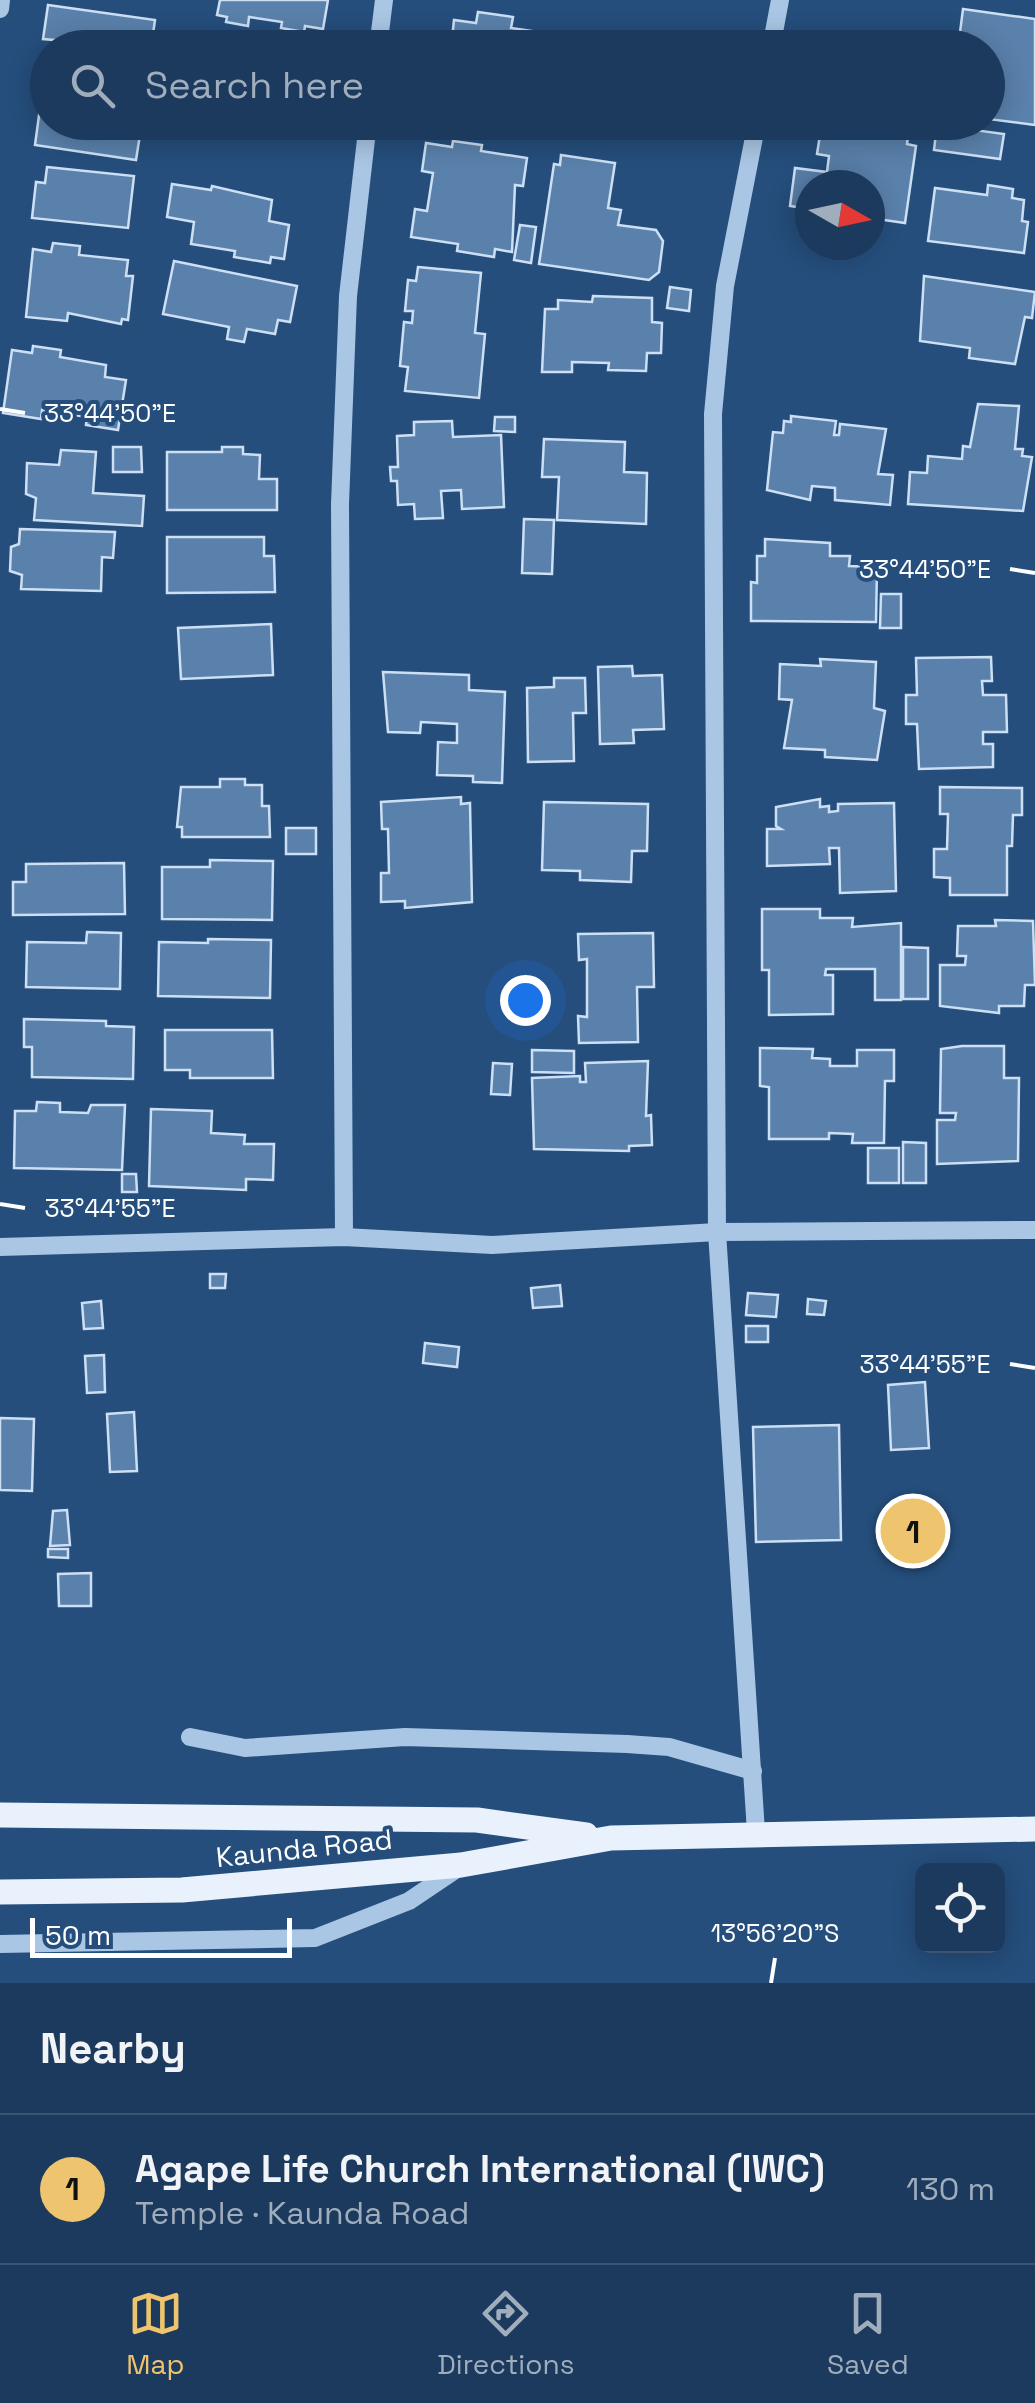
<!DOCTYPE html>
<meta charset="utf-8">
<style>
:root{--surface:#1c3a5d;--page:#294566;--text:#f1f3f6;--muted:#a0adbc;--line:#3a5472;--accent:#eec46e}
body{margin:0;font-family:"Space Grotesk",sans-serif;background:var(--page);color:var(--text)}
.controls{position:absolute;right:30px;bottom:30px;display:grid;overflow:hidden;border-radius:15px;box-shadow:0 5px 25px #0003}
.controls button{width:90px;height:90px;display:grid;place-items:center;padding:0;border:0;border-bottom:2px solid var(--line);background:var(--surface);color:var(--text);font:50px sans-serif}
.compass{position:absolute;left:795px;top:170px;width:90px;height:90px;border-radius:50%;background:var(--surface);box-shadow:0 5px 25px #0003;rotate:99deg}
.scale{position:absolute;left:30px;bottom:25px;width:262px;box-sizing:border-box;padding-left:10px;border:5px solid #fff;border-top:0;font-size:28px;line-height:35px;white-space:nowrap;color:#fff;-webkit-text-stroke:8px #254e7c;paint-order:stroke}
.you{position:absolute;left:525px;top:1000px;width:35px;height:35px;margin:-25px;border:8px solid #fff;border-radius:50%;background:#1a73e8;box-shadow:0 0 0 15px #1a73e833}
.badge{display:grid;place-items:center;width:65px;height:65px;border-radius:50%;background:var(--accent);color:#111;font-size:32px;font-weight:700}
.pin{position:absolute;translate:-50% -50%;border:5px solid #fff;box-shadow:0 2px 10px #0006}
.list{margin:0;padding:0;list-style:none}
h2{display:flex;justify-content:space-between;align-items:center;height:130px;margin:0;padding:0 40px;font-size:42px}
h2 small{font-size:32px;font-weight:400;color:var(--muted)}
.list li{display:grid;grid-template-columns:65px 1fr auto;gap:30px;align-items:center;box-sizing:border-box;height:150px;padding:0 40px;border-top:2px solid var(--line)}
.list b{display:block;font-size:38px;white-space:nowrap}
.list p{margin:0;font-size:32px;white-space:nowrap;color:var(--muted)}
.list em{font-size:32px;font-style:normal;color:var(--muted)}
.icon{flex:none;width:55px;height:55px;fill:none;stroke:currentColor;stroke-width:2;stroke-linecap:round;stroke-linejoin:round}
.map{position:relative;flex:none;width:1035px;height:1983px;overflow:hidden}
.search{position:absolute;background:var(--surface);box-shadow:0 5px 25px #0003;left:30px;right:30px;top:30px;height:110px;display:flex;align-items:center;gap:25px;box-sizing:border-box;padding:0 35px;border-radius:55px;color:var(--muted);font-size:38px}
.sheet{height:280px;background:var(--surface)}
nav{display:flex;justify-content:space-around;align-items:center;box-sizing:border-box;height:140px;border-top:2px solid var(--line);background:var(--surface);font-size:28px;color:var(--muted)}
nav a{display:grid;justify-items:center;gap:5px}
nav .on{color:var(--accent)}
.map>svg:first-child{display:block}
</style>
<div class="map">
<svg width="1035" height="1983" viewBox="0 0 1035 1983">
<rect width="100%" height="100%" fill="#254e7c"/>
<g fill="#5a81ab" stroke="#ccdff4" stroke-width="2.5">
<path d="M220,0H328L323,29L305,26L304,32L281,28L282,22L249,17L248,26L226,22L227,17L217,15Z"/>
<path d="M48,5L155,20L151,48H53L54,40L43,39Z"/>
<path d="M963,9L1035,19V125L988,119V48H958Z"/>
<path d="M478,12L513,17L511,28L553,34L552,48H451L454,20L476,23Z"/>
<path d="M42,93L48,94V122H142L136,160L35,145Z"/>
<path d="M462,122H537L535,136L462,127Z"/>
<path d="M822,122L909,129L907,144L916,146L905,223L870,218V185H810V209L790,206L795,168L827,172L829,156L817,154Z"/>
<path d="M937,125L1004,134L1000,159L934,150Z"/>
<path d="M453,141L482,145L481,151L527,158L523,186L515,185L512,252L495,249L494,257L457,251L458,244L411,237L415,209L427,211L433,173L422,171L426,143L452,147Z"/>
<path d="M561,155L615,163L608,208L621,210L618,225L656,230L663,241L659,272L649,280L539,264L554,164L560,165Z"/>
<path d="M47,167L134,176L128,228L32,218L36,182L45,183Z"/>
<path d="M172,184L211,190L212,186L272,200L269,221L289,225L284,259L271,257L270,263L234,257L235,251L191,244L194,222L167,217Z"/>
<path d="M988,185L1013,189L1012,198L1024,200L1022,221L1028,222L1024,253L928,241L935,188L987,195Z"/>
<path d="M520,225L536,227L531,263L514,260Z"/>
<path d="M53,243L80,246L79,255L128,260L126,276H133L128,320L122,319L121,324L68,313L67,321L26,317L33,249L51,252Z"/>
<path d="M174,261L297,286L290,322L278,320L275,334L247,329L244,342L227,339L229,327L163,314Z"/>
<path d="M418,267L481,273L475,333L485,334L479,398L405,391L408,367L400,366L404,322L412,323L413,311H405L408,280L416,281Z"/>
<path d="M924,276L1035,292L1032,318L1025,317L1015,364L969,358L970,348L920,341Z"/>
<path d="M670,287L691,290L689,311L667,308Z"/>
<path d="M593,296L652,298V322L662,323L661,353H647L646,371L608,370L609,363L572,362V372H542L545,309H558V300L592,302Z"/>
<path d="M33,346L61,350L60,357L106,365L105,377L126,380L118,430L86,425L87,417L42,410L41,419L3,413L12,350L32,353Z"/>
<path d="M978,404L1019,406L1015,449H1023L1022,456L1032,457L1023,511L908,504L910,472L927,473L928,456L962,459L963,446L970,447Z"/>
<path d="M791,416L836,421L834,435H839L840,424L886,429L878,474L893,475L890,505L835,500V488L812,486L810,500L767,490L773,432L783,433L784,421L791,422Z"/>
<path d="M495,417H515V432L494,431Z"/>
<path d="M452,421L453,437L501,435L504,507L462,509L461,490L441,491L443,518L415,519L414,504L398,505L397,481H391L390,467H398L397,436L414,435V422Z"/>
<path d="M544,439L625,442L624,472L647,473L646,524L557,520L559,477H542Z"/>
<path d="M113,447H141L142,472H113Z"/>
<path d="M222,447H243V454L260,455L259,479H277V510H167V452H222Z"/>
<path d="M61,450L96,452L93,493L144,496L142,526L34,520L36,498L26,494L27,463L59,465Z"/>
<path d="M524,519L554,520L552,574L522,573Z"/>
<path d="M20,529L115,532L113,558L102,557L101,591L21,589L22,575L10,571L11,547L19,544Z"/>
<path d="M167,537H264V556H274L275,592L167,593Z"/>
<path d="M765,539L830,543V556H850L849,566L877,567L876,622L751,621V582L757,583V556H765Z"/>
<path d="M881,594H901V628H880Z"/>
<path d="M271,624L273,675L181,679L178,628Z"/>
<path d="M991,657L992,681H982L983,695H1006L1007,732H983V744H993V767L919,769L917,724H906V695H917L916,658Z"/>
<path d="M820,659L876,662L874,708L885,711L877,760L825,757V750L784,748L792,700L779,699L780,664L821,666Z"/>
<path d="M632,666L633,676L662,675L664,729L633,730L634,743L600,744L598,667Z"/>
<path d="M383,672L469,675V690L505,692L502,783L473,782V776L437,775L438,742L457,743V724L421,722L420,733L388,732Z"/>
<path d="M554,678H585L586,713H573L574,761L528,762L527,688L554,687Z"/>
<path d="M220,779H245V785H262V806H269L270,837H182V827H177L181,787H220Z"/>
<path d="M940,787L1022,788V815H1013L1012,846H1007V895H950V878L934,877V849H947L948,814H940Z"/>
<path d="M461,797V804L470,803L472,902L405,908V901L381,902V873H389L388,829H382L381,802Z"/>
<path d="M820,799V807L829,806V812L838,811V804L894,803L896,891L840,893L839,848H829L830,864L767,866V829H781L776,826V807Z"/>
<path d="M544,802L648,804L647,851H632L631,882L580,880V871L542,870Z"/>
<rect x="286" y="828" width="30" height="26"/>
<path d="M210,860L273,861L272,920L162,919V867H210Z"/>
<path d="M124,863L125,914L13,915V882H26V864Z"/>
<path d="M762,909H820V918H853L852,927L901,923V1000H875V969H826L825,975H833V1014L769,1015V970H762Z"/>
<path d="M995,920L1033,921L1035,985H1025L1024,1006H999V1013L940,1006V965H965L966,956H957L958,926H996Z"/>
<path d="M87,932L121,933L120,989L26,987L27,942L86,943Z"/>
<path d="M653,933L654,987H637L638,1042L579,1043L578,1016L587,1017V959L579,960L578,934Z"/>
<path d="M208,939L271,940L270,998L158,996L159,942L208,943Z"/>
<path d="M903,947L928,948V999H903Z"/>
<path d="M24,1019L106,1021V1026L134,1027L133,1079L32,1077V1047H24Z"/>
<path d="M165,1030H272L273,1078H190V1070H165Z"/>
<path d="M962,1046H1004V1078H1019L1018,1161L937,1164V1120H955L956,1113H940L941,1049Z"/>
<path d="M760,1048L813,1049L812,1058L830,1059V1066H857V1050H894V1081H885L884,1143H852L853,1134L829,1133V1139H769V1087L760,1086Z"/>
<path d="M532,1050L574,1051V1073L532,1072Z"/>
<path d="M648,1061L646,1116L651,1115L652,1145L629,1146V1151L534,1149L532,1078L580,1076V1082H586L585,1063Z"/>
<path d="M493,1063L512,1064L510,1095L491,1094Z"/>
<path d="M37,1102L60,1103V1112L88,1113L91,1105H125L122,1170L14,1168L15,1111H36Z"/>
<path d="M151,1109L212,1111L211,1133L245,1135L244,1144H274L273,1180L246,1179V1190L149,1186Z"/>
<path d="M903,1142L926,1143V1183H903Z"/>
<rect x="868" y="1148" width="31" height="35"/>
<path d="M122,1174H136L137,1192H122Z"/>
<path d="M210,1274H226L225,1288H210Z"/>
<path d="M560,1285L562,1306L533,1308L531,1288Z"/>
<path d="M748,1293L778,1295L776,1317L746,1315Z"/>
<path d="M808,1299L826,1301L824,1315L807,1314Z"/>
<path d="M101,1301L103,1328L84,1329L82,1303Z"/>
<rect x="746" y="1326" width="22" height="16"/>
<path d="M425,1343L459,1347L457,1367L423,1363Z"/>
<path d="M104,1355L105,1392L87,1393L85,1356Z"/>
<path d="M925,1382L929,1448L891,1450L888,1385Z"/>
<path d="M134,1412L137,1471L110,1472L107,1414Z"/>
<path d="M0,1418L34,1419L32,1491L0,1490Z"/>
<path d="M839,1425L841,1540L756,1542L753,1427Z"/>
<path d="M67,1510L70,1545L50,1546L53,1511Z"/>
<path d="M48,1549H68V1558L48,1557Z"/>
<path d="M91,1573V1606H59L58,1574Z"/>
</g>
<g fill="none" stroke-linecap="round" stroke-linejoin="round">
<g stroke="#a9c6e4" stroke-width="18">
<path d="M0,9L1,0"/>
<path d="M378,48L384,0"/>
<path d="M771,48L780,0"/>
<path d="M344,1237L340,504L348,296L368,122"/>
<path d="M0,1247L344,1237L492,1245L717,1232L1035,1230"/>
<path d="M190,1737L245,1748L405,1737L627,1744L669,1747L753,1771"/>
<path d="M756,1832L717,1232L713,414L725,286L757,122"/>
<path d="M0,1944L315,1938L409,1901L461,1866"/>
</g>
<g stroke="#e9f1fc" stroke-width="25">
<path d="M0,1815L477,1820L586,1835"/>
<path d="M0,1892L182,1890L461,1865L611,1838L1035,1829"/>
</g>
</g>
<path fill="none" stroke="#fff" stroke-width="4" d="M0,409L25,413M1010,569L1035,573M0,1204L25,1208M1010,1364L1035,1368M771,1983L775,1958"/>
<g text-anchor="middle" stroke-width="8" stroke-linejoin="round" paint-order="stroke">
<g font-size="28" fill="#fff" stroke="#254e7c">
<text transform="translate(304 1848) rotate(-6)" y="10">Kaunda Road</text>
</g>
</g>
<g font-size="25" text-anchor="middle" fill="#fff" stroke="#254e7c" stroke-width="8" stroke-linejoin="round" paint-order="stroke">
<text x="110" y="422">33°44'50"E</text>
<text x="925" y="578">33°44'50"E</text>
<text x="110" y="1217">33°44'55"E</text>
<text x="925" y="1373">33°44'55"E</text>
<text x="775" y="1942">13°56'20"S</text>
</g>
</svg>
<div class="controls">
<button><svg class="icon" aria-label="locate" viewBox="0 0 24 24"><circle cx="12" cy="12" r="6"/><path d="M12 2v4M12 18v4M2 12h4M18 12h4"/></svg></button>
</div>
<svg class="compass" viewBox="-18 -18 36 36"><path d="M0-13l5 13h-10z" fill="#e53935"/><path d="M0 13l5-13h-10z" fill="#a0adbc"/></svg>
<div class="scale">50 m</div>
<div class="you"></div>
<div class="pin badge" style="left:913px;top:1531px">1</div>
<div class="search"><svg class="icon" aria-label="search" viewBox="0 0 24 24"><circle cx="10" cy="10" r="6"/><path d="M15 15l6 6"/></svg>Search here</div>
</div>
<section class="sheet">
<h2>Nearby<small></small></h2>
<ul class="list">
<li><span class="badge">1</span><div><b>Agape Life Church International (IWC)</b><p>Temple · Kaunda Road</p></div><em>130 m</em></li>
</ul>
</section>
<nav>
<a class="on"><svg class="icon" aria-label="map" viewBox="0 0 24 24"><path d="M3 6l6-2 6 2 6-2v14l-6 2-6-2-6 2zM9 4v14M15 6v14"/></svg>Map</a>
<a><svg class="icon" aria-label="directions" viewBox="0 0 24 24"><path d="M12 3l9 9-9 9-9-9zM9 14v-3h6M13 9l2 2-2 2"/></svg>Directions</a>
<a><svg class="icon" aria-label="saved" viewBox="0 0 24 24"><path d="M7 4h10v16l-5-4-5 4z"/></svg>Saved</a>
</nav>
